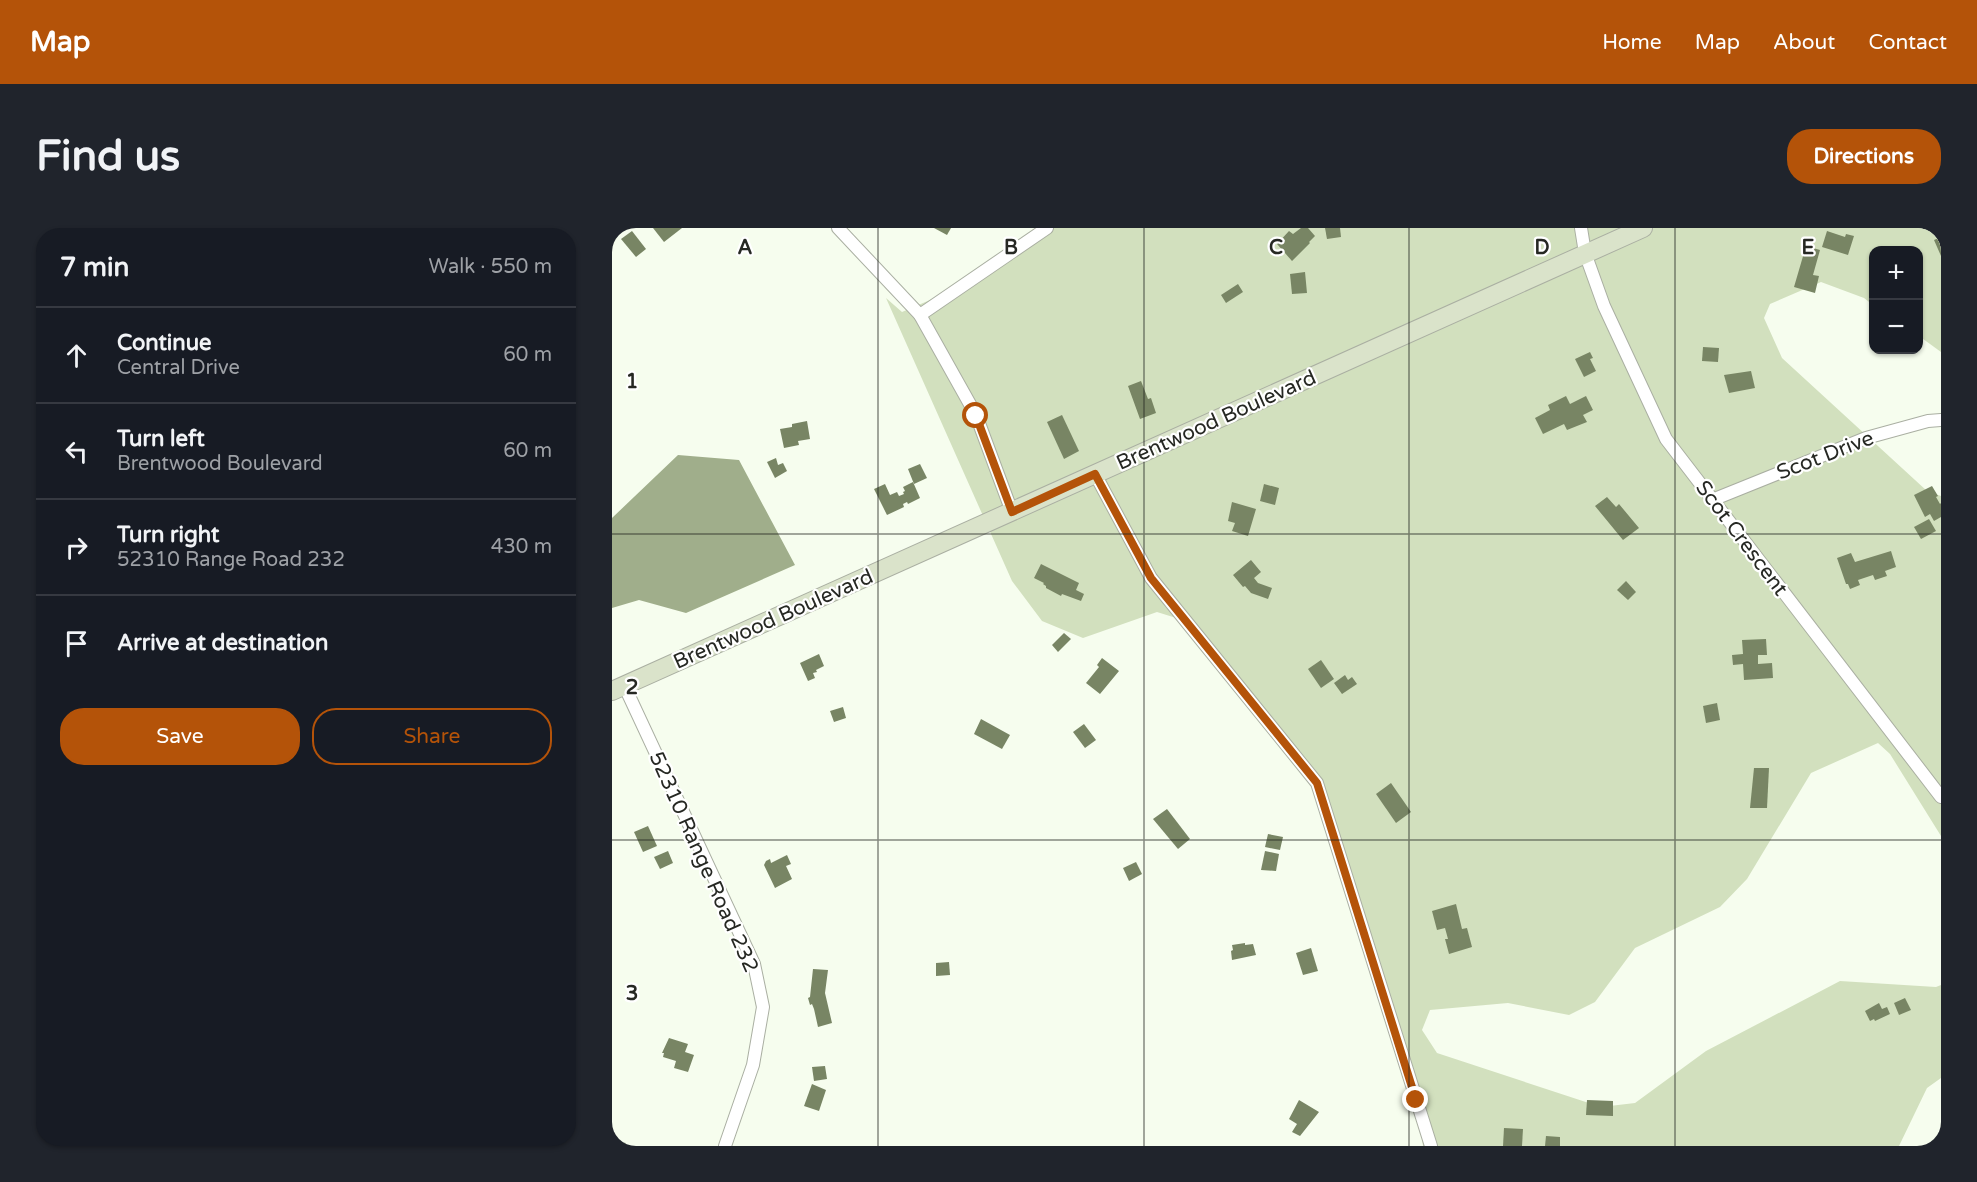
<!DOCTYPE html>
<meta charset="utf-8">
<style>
:root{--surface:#171b24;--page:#20242c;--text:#f1f3f6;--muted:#9ea1a6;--line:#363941;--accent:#b45309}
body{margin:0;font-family:"Varela Round",sans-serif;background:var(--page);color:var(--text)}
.controls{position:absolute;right:18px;top:18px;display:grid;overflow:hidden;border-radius:12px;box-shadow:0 2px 4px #0004}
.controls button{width:54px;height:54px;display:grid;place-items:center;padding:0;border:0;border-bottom:2px solid var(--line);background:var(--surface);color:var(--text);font:30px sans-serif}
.stop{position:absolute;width:18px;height:18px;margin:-14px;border:4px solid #b45309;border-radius:50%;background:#fff}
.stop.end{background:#b45309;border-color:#fff;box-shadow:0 2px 6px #0008}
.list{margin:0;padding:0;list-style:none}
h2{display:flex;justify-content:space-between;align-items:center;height:78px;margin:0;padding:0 24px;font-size:26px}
h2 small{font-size:20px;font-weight:400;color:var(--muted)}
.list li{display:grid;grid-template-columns:39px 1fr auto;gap:18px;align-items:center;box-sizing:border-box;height:96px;padding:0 24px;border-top:2px solid var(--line)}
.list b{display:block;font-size:22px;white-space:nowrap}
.list p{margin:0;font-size:20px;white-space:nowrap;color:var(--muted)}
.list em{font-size:20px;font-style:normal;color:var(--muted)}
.actions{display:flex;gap:12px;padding:18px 24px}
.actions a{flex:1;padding:14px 0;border:2px solid var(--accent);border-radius:24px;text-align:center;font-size:21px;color:var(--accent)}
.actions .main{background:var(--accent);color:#fff}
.icon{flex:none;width:33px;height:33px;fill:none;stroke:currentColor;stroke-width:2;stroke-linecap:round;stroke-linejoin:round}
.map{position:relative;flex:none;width:1329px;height:918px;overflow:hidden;border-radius:24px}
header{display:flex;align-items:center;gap:36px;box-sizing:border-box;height:84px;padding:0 30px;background:var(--accent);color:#fff}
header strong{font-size:28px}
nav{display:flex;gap:33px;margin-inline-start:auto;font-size:21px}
.intro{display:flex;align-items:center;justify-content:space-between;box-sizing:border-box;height:144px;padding:0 36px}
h1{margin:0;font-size:42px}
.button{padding:15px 27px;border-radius:24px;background:var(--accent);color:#fff;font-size:21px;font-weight:700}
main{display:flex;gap:36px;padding:0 36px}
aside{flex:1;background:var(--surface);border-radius:24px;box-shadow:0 2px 4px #0004}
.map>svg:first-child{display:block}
</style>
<header>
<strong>Map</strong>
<nav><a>Home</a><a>Map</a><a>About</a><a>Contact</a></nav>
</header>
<div class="intro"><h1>Find us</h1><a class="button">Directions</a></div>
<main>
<aside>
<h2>7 min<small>Walk · 550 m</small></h2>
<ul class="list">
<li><svg class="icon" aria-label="ahead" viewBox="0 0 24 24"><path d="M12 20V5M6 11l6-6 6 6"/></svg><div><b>Continue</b><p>Central Drive</p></div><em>60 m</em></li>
<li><svg class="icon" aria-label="left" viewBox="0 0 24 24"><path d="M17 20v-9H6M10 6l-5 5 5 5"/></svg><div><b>Turn left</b><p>Brentwood Boulevard</p></div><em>60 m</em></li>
<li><svg class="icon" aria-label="right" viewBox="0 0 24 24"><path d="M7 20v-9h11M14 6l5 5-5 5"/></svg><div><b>Turn right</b><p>52310 Range Road 232</p></div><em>430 m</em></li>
<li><svg class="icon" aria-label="arrive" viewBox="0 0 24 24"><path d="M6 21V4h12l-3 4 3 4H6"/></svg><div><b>Arrive at destination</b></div></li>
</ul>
<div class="actions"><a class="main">Save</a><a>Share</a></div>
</aside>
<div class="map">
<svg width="1329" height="918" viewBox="0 0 1329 918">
<rect width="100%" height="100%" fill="#f6fdee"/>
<path fill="#d2e0be" d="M425,0H1329V124L1307,108L1306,22H1262L1261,77L1252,70L1209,54L1158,76L1152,90L1170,130L1315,263L1329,268V608L1278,526L1266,515L1199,545L1135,651L1108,679L1023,720L983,774L957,787L896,775L818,782L810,802L825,825L989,879L1023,875L1094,823L1228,753L1324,759L1329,757V850L1315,860L1287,918H811L805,866L695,535L577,394L545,384L471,410L430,393L400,353L274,70L290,84L353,57Z"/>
<path fill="#a0ae8b" d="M66,227L127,232L183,337L74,385L27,372L0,380V290Z"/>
<g fill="#788564">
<path d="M41,0H70L52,14Z"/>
<path d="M322,0H339L335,7Z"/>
<path d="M689,0H696L703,8L697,14L698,15L680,33L665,16L677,3L681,6Z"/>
<path d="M713,0H728L729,9L715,11Z"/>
<path d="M20,3L34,21L24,29L9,11Z"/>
<path d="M1215,3L1233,9L1234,6L1242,8L1236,27L1210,19Z"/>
<path d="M1329,9V28L1322,12Z"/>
<path d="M1194,18L1208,22L1201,47L1207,48L1203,65L1182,59Z"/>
<path d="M693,44L695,65L680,66L678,46Z"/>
<path d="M626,56L631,64L614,75L609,67Z"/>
<path d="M1091,119L1107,120L1106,134L1090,133Z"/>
<path d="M978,124L981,130L978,131L984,143L972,149L963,131Z"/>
<path d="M1139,143L1143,160L1117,165L1112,147Z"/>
<path d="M529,153L536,171L539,170L544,185L528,191L516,158Z"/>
<path d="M954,168L958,176L974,168L981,182L971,187L975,194L955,202L952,196L931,206L923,190L938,182L936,177Z"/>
<path d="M450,187L467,223L452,231L435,194Z"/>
<path d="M195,193L198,211L186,213L187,217L172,220L168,201L180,199V196Z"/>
<path d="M164,230L166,237L171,235L175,243L163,250L155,234Z"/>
<path d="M308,236L315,250L302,256L296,241Z"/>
<path d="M301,254L308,270L296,276L295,274L291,276L292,279L275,287L262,261L273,256L278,267L285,264L287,268L292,266L291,264L293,263L291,259Z"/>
<path d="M652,256L667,260L663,277L648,273Z"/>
<path d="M1320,258L1326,268L1324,269L1328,276L1329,275V289L1322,293L1318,286L1313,289L1302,267Z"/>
<path d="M995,269L1004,279L1007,276L1027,300L1011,312L983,278Z"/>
<path d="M620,274L644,281L636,308L620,303L623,295L616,293Z"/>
<path d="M1317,291L1324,303L1309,311L1302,299Z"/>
<path d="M1279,323L1284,339L1273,343L1275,348L1263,352L1261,347L1246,352L1248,357L1238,361L1236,356H1234L1225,330L1239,325L1243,334Z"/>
<path d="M639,332L649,344L642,350L646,355L660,360L656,371L639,365L633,358L631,359L621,347Z"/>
<path d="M429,336L467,355L464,362L472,366L469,373L450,366L449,368L434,360V358L431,356L432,355L422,350Z"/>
<path d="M1014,353L1024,364L1016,372L1005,362Z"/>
<path d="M452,405L459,411L446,424L440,417Z"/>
<path d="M1154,411L1155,427H1146V436L1160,435L1161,450L1132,452L1131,436L1121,437L1120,427L1131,426L1130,412Z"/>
<path d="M207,426L212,438L204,442L205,444L201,445L203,450L196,453L188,435Z"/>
<path d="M490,430L507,443L488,466L474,455L487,439L485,437Z"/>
<path d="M709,432L722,451L709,460L696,441Z"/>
<path d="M733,447L736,452L740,449L745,456L730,466L722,455Z"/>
<path d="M1105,475L1108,492L1094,495L1091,478Z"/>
<path d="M231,479L234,490L222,494L218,483Z"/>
<path d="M369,491L398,507L390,521L362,506Z"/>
<path d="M472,496L484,512L473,520L461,504Z"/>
<path d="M1142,540H1157L1155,580H1138Z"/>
<path d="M779,555L799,584L784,595L764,566Z"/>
<path d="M555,581L578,611L566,621L541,591Z"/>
<path d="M36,598L45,618L31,624L22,604Z"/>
<path d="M656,606L671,609L668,622L653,619Z"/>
<path d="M56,623L61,635L48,641L42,629Z"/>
<path d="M653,623L667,626L664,643L649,642Z"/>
<path d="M175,627L179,636L174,638L180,651L163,660L152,637L154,633L158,631L159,635Z"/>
<path d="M524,634L530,646L517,653L511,640Z"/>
<path d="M844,676L850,701L855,700L860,719L837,726L833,711H836L833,700L825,702L820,683Z"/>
<path d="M633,715V717L641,716L644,727L620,732L619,723L621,722L620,717Z"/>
<path d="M699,720L706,743L691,747L684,725Z"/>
<path d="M337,734L338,747L324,748V735Z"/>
<path d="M201,741L216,742L213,765L220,795L206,799L202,781L200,776L198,777L196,770L198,769Z"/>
<path d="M1293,770L1299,782L1287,787L1282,775Z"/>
<path d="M1267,775L1270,781L1275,779L1278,786L1263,793L1262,791L1258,793L1253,783Z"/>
<path d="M57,810L76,816L73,824L82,827L76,844L62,840L64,833L51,829L52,825H50Z"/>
<path d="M213,838L215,851L202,853L200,839Z"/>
<path d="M200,856L214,862L207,883L192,878Z"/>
<path d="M687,872L707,884L688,908L680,904L685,896L677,891Z"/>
<path d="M975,872L1001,873V888L974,887Z"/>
<path d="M892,900L911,901L910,918H891Z"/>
<path d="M934,908L948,909V918H933Z"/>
<path d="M0,913L14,915L13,918H0Z"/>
</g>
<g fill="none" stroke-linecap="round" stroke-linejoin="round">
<g stroke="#aaafa2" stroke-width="14">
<g id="street">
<path d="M226,0L308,87L364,187L400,284"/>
<path d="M969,0L973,25L992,78L1054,211L1329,569"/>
<path d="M308,87L435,0"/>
<path d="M483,246L539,350L705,555L819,918"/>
<path d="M1100,272L1254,210L1316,193L1329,192"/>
<path d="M12,457L142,736L151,779L141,837L113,918"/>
</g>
</g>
<g stroke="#aaafa2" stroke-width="20">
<path id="secondary" d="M0,463L1031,0"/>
</g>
<use href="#street" stroke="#fff" stroke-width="12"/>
<use href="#secondary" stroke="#dae3ca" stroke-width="18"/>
</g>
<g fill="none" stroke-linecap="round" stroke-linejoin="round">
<path stroke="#b45309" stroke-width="8" d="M364,188L400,284L483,246L539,350L705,555L804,872"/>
</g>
<path fill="none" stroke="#262823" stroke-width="1.5" stroke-opacity="0.55" d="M266,0V918M532,0V918M797,0V918M1063,0V918M0,306H1329M0,612H1329"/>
<g text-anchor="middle" stroke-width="4.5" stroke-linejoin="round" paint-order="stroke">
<g font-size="21" fill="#262823" stroke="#fff">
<text transform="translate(604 192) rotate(-24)" y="7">Brentwood Boulevard</text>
<text transform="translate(1213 227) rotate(-21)" y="7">Scot Drive</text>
<text transform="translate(1130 310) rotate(53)" y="7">Scot Crescent</text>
<text transform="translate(161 391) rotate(-24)" y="7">Brentwood Boulevard</text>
<text transform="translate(92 634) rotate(66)" y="7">52310 Range Road 232</text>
</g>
</g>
<g font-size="20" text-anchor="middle" font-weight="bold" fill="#262823" stroke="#fff" stroke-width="4.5" stroke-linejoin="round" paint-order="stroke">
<text x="133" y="26">A</text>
<text x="399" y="26">B</text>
<text x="664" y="26">C</text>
<text x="930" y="26">D</text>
<text x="1196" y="26">E</text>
<text x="20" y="160">1</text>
<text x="20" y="466">2</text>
<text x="20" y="772">3</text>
</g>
</svg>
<div class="controls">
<button>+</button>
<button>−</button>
</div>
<div class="stop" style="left:364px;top:188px"></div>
<div class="stop end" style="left:804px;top:872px"></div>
</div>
</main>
